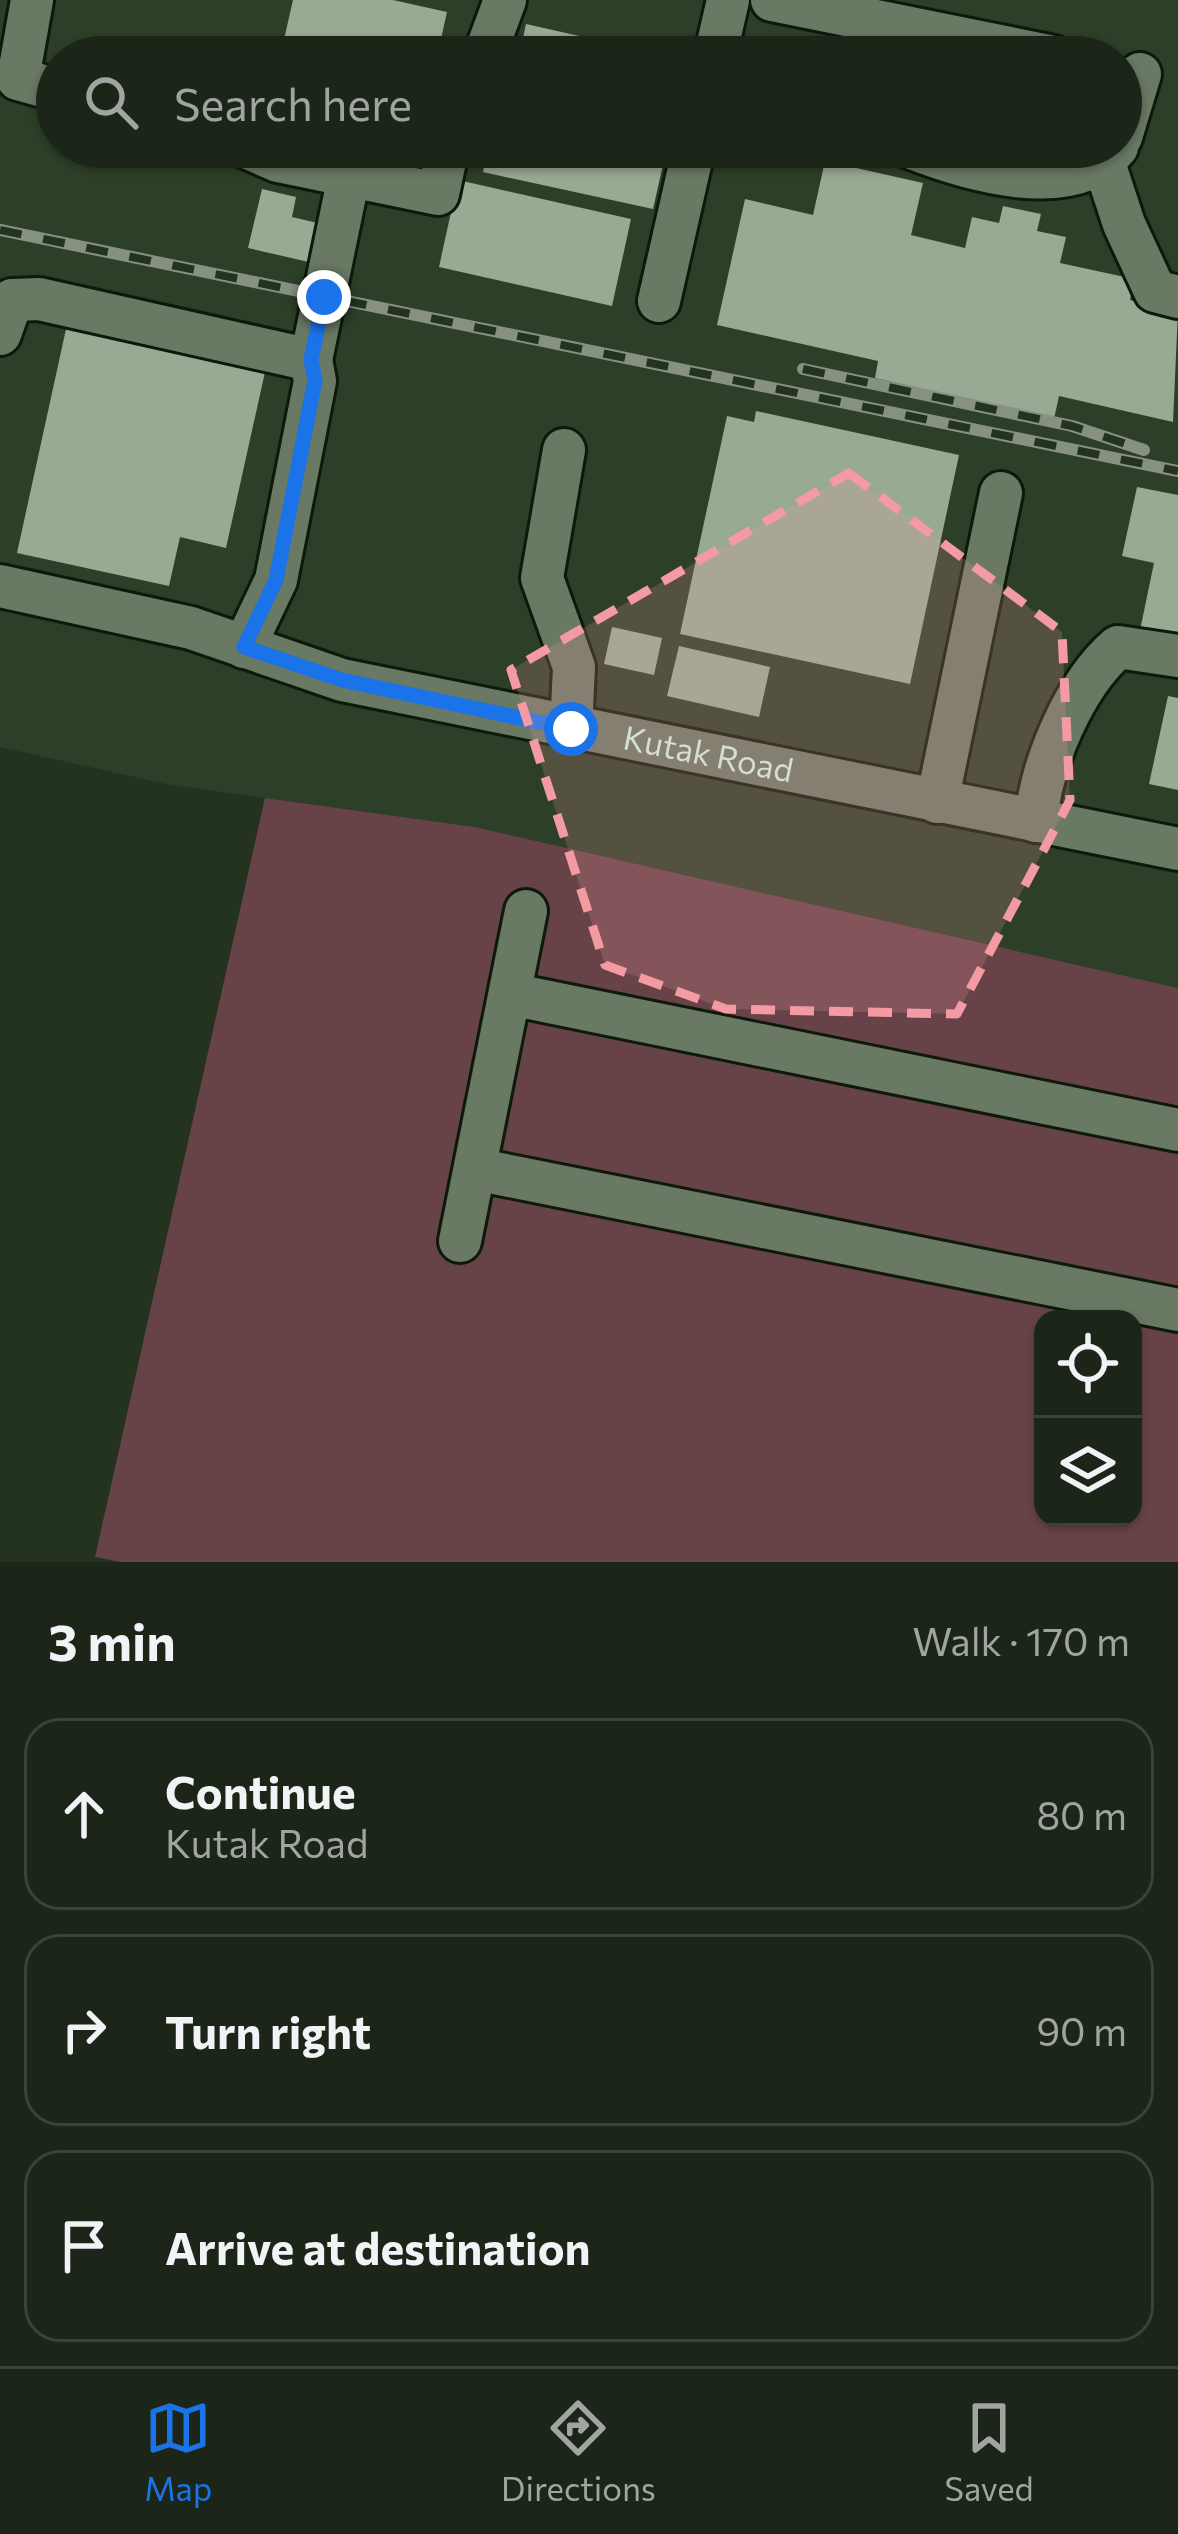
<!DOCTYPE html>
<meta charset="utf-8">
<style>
:root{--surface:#1b2618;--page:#242e21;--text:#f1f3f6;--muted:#a0a5a2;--line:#394337;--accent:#1a73e8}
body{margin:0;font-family:Commissioner,sans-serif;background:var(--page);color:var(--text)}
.controls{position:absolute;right:36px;bottom:36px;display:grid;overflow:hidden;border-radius:24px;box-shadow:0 3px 9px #0004}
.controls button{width:108px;height:108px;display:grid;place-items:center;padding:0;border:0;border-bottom:3px solid var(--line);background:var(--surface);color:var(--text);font:60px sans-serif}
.stop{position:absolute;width:36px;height:36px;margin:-27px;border:9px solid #1a73e8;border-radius:50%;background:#fff}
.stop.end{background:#1a73e8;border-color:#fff;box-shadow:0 3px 12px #0008}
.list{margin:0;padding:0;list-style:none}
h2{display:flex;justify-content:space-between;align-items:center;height:156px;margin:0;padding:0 48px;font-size:51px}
h2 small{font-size:39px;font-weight:400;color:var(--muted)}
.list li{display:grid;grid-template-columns:78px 1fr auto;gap:36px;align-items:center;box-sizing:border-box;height:192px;margin:0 24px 24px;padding:0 24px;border:3px solid var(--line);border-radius:36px}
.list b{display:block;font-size:45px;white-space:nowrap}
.list p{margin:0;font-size:39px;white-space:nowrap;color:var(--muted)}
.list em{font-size:39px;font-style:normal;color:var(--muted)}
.icon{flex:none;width:66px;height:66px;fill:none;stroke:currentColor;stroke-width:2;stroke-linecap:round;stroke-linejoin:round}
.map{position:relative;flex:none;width:1178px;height:1562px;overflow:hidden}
.search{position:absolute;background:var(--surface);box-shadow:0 3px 9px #0004;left:36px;right:36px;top:36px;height:132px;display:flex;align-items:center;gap:30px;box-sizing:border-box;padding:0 42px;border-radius:66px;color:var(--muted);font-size:45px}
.sheet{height:804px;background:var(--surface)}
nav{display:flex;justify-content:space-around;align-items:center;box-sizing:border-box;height:168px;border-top:3px solid var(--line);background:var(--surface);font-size:33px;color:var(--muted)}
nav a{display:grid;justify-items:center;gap:6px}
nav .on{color:var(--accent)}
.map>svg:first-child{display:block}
</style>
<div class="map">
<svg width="1178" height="1562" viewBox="0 0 1178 1562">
<rect width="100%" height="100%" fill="#243220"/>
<path fill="#2d3f28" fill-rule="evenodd" d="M0,0H1178V988L475,827L171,785L0,747ZM57,57H1121V147H57Z"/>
<path fill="#674347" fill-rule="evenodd" d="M265,798L475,827L1178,988V1562H121L95,1557ZM1043,1319H1133V1517H1043Z"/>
<g fill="#98a994">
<path d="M293,0H393L447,12L437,57H280Z"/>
<path d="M526,24L664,55V57H519Z"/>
<path d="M339,147H417L413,165Z"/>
<path d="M498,147H667L653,209L483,172L487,151L497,153Z"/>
<path d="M825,161L923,183L911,235L965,248L972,217L999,223L1003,206L1041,214L1037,231L1066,237L1060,263L1134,279L1130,300L1178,311L1173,422L1059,396L1054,419L875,378L878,361L717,325L745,199L813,215Z"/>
<path d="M458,180L631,219L612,306L439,267Z"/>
<path d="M262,189L296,197L292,217L322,224L313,263L248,248Z"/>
<path d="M66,329L265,372L226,548L180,537L169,586L17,553Z"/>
<path d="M756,411L959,455L910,684L680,634L727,416L754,422Z"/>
<path d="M1137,487L1178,495V643L1139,635L1154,563L1122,556Z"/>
<path d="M612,627L662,638L654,675L604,664Z"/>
<path d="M679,646L770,667L759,717L667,696Z"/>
<path d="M1168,696L1178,698V790L1149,784Z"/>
</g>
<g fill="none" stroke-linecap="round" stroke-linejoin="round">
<g stroke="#0d1909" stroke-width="48">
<g id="minor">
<path d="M32,0L18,79L57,90"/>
<path d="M772,0L1054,57"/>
<path d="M484,57L505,0"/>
<path d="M715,57L728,0"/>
<path d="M1121,137L1140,74"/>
<path d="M246,147L278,161L438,194L448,147"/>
<path d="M909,147C965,169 1073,203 1117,147"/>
<path d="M1103,160L1124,224L1155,291L1178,297"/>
<path d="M659,301L694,147"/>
<path d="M0,334L12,300L39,299L311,360L315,381L276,580L244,647"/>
<path d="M311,360L349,176"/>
<path d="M564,450L542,578L574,667L571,729"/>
<path id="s1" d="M0,586L191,628L342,680L1178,849"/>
<path d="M937,802L1001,493"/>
<path d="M1036,821C1041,764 1074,685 1118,647L1178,656"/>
<path d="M510,994L1178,1130"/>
<path d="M475,1169L1178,1310"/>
<path d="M460,1241L526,911"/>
</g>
</g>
<use href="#minor" stroke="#697964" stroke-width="42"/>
<g stroke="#869182" stroke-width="12">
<g id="rail">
<path d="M0,230L1178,471"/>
<path d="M803,369L1072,426L1144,450"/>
</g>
</g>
<use href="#rail" stroke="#243220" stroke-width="8" stroke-dasharray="22" stroke-linecap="butt"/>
</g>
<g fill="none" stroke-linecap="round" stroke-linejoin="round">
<path stroke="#1a73e8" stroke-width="15" d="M324,297L311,360L315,380L276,580L244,647L342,680L571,729"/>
</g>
<path fill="#f49aa3" fill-opacity="0.2" stroke="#f49aa3" stroke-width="9" stroke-dasharray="24 15" stroke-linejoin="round" d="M849,473L1062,632L1070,800L957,1014L726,1009L605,965L511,670Z"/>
<g text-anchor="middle" stroke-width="12" stroke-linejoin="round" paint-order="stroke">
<g font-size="33" fill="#d5ded2" stroke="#243220">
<text dy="12" stroke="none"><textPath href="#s1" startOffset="729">Kutak Road</textPath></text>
</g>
</g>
</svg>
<div class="controls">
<button><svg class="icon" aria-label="locate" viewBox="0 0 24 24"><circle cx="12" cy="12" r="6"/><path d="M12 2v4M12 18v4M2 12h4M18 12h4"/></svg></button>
<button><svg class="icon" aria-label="layers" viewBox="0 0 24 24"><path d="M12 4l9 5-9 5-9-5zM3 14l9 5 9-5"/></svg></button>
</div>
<div class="stop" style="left:571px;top:729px"></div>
<div class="stop end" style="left:324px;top:297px"></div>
<div class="search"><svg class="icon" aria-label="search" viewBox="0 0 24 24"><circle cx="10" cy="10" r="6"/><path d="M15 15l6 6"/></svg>Search here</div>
</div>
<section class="sheet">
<h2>3 min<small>Walk · 170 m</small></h2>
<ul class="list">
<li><svg class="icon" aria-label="ahead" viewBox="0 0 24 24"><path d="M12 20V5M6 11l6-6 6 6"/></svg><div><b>Continue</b><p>Kutak Road</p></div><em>80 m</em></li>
<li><svg class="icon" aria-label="right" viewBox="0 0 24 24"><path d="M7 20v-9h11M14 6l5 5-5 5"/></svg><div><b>Turn right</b></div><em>90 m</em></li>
<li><svg class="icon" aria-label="arrive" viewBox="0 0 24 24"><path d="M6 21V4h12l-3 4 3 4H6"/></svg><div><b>Arrive at destination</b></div></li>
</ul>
</section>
<nav>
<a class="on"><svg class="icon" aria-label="map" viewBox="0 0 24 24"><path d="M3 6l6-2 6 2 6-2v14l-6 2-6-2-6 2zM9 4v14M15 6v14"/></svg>Map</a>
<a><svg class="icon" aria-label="directions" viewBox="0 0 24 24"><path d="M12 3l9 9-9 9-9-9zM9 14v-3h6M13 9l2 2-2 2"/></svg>Directions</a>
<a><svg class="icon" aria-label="saved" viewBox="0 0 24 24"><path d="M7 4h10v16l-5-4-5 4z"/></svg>Saved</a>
</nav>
